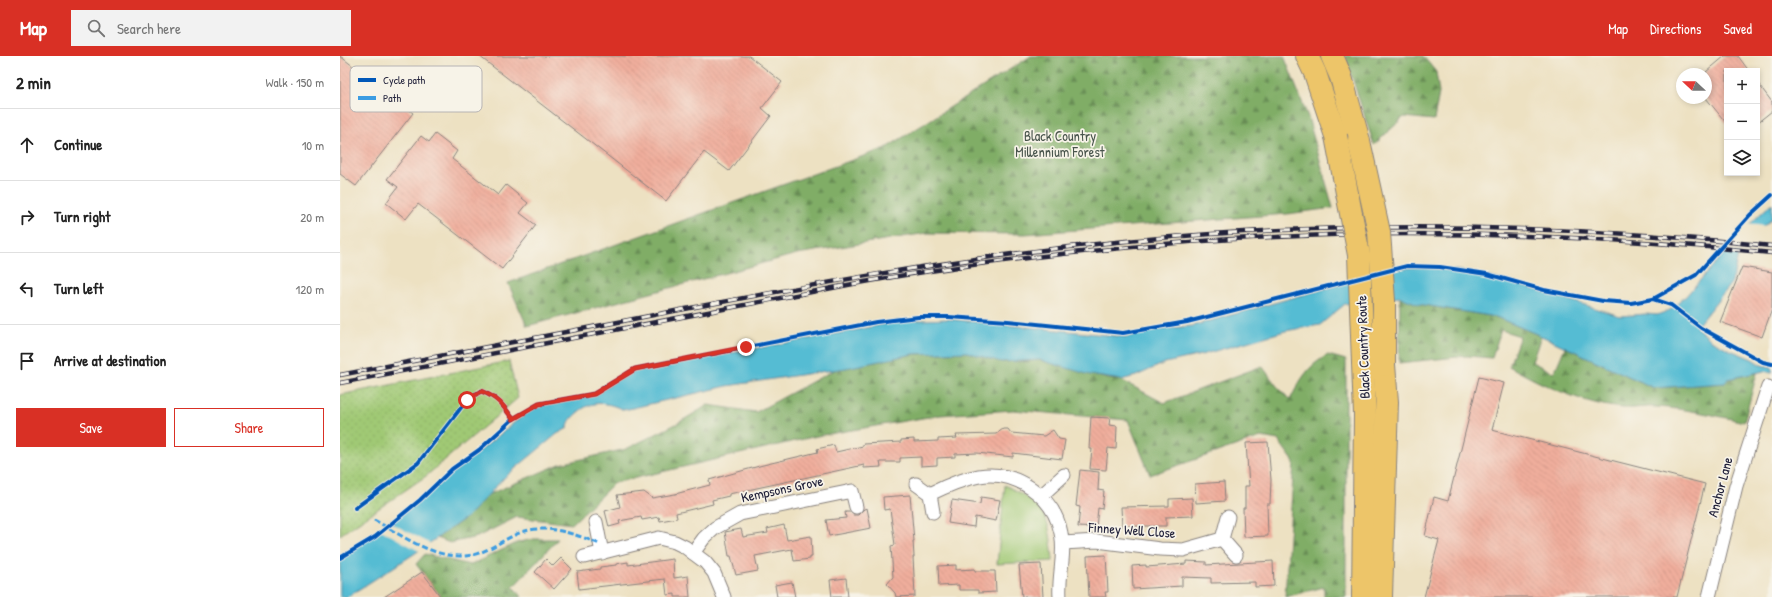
<!DOCTYPE html>
<meta charset="utf-8">
<style>
:root{--surface:#fff;--page:#f2f2f2;--text:#222;--muted:#767676;--line:#e0e0e0;--accent:#d93025}
body{margin:0;font-family:"Patrick Hand",sans-serif;background:var(--page);color:var(--text)}
.controls{position:absolute;right:12px;top:12px;display:grid;overflow:hidden;border-radius:0px;box-shadow:0 2px 6px #0003}
.controls button{width:36px;height:36px;display:grid;place-items:center;padding:0;border:0;border-bottom:1px solid var(--line);background:var(--surface);color:var(--text);font:20px sans-serif}
.compass{position:absolute;left:1336px;top:12px;width:36px;height:36px;border-radius:50%;background:var(--surface);box-shadow:0 2px 6px #0003;rotate:292deg}
.stop{position:absolute;width:12px;height:12px;margin:-9px;border:3px solid #d93025;border-radius:50%;background:#fff}
.stop.end{background:#d93025;border-color:#fff;box-shadow:0 1px 4px #0008}
.list{margin:0;padding:0;list-style:none}
h2{display:flex;justify-content:space-between;align-items:center;height:52px;margin:0;padding:0 16px;font-size:17px}
h2 small{font-size:13px;font-weight:400;color:var(--muted)}
.list li{display:grid;grid-template-columns:26px 1fr auto;gap:12px;align-items:center;box-sizing:border-box;height:72px;padding:0 16px;border-top:1px solid var(--line)}
.list b{display:block;font-size:15px;white-space:nowrap}
.list em{font-size:13px;font-style:normal;color:var(--muted)}
.actions{display:flex;gap:8px;padding:12px 16px}
.actions a{flex:1;padding:9px 0;border:1px solid var(--accent);border-radius:0px;text-align:center;font-size:14px;color:var(--accent)}
.actions .main{background:var(--accent);color:#fff}
.icon{flex:none;width:22px;height:22px;fill:none;stroke:currentColor;stroke-width:2;stroke-linecap:round;stroke-linejoin:round}
.map{position:relative;flex:none;width:1432px;height:541px;overflow:hidden}
header{display:flex;align-items:center;gap:24px;box-sizing:border-box;height:56px;padding:0 20px;background:var(--accent);color:#fff}
header strong{font-size:19px}
nav{display:flex;gap:22px;margin-inline-start:auto;font-size:14px}
.search{width:280px;height:36px;background:var(--page);display:flex;align-items:center;gap:10px;box-sizing:border-box;padding:0 14px;border-radius:0px;color:var(--muted);font-size:15px}
main{display:flex}
aside{flex:1;background:var(--surface)}
.map>svg:first-child{display:block}
</style>
<header>
<strong>Map</strong>
<div class="search"><svg class="icon" aria-label="search" viewBox="0 0 24 24"><circle cx="10" cy="10" r="6"/><path d="M15 15l6 6"/></svg>Search here</div>
<nav><a>Map</a><a>Directions</a><a>Saved</a></nav>
</header>
<main>
<aside>
<h2>2 min<small>Walk · 150 m</small></h2>
<ul class="list">
<li><svg class="icon" aria-label="ahead" viewBox="0 0 24 24"><path d="M12 20V5M6 11l6-6 6 6"/></svg><div><b>Continue</b></div><em>10 m</em></li>
<li><svg class="icon" aria-label="right" viewBox="0 0 24 24"><path d="M7 20v-9h11M14 6l5 5-5 5"/></svg><div><b>Turn right</b></div><em>20 m</em></li>
<li><svg class="icon" aria-label="left" viewBox="0 0 24 24"><path d="M17 20v-9H6M10 6l-5 5 5 5"/></svg><div><b>Turn left</b></div><em>120 m</em></li>
<li><svg class="icon" aria-label="arrive" viewBox="0 0 24 24"><path d="M6 21V4h12l-3 4 3 4H6"/></svg><div><b>Arrive at destination</b></div></li>
</ul>
<div class="actions"><a class="main">Save</a><a>Share</a></div>
</aside>
<div class="map">
<svg width="1432" height="541" viewBox="0 0 1432 541">
<defs>
<pattern id="forest-firs" width="22" height="20" patternUnits="userSpaceOnUse"><rect width="22" height="20" fill="#80ad66"/><path d="M5 1l3.5 6h-7zM16 11l3.5 6h-7z" fill="#688c55"/></pattern>
<pattern id="park-dots" width="8" height="8" patternUnits="userSpaceOnUse"><rect width="8" height="8" fill="#a0c974"/><path d="M2 2h.1M6 6h.1" fill="none" stroke="#8aac65" stroke-width="1.8" stroke-linecap="round"/></pattern>
<pattern id="building-back-hatch" width="6" height="6" patternUnits="userSpaceOnUse"><rect width="6" height="6" fill="#f0ae9c"/><path d="M-1 5l2 2M0 0l6 6M5-1l2 2" fill="none" stroke="#ce9587"/></pattern>
</defs>
<rect width="100%" height="100%" fill="#f7f3e8"/>
<filter id="ink" filterUnits="userSpaceOnUse"><feTurbulence type="fractalNoise" baseFrequency=".025" numOctaves="2"/><feDisplacementMap in="SourceGraphic" scale="8" xChannelSelector="R" yChannelSelector="G"/><feConvolveMatrix kernelMatrix="1 2 1 2 8 2 1 2 1" color-interpolation-filters="sRGB"/></filter>
<filter id="wash" filterUnits="userSpaceOnUse"><feTurbulence type="fractalNoise" baseFrequency=".012" numOctaves="4" result="noise"/><feDisplacementMap in="SourceGraphic" scale="16" xChannelSelector="R" yChannelSelector="G"/><feGaussianBlur stdDeviation="0.9" result="paint"/><feColorMatrix in="noise" values="0 0 0 0 0 0 0 0 0 0 0 0 0 0 0 0 0 1.4 0 .05"/><feComposite in="paint" operator="in"/></filter>
<g filter="url(#wash)">
<rect width="100%" height="100%" fill="#ede1c2"/>
<path fill="#a0c974" stroke="#617658" d="M665,429C707,451 709,459 713,505L657,508Z"/>
<g fill="url(#forest-firs)" stroke="#516850">
<path d="M691,0H944L968,61L993,152L947,158L685,178L587,177L457,198L187,270L168,227L546,92Z"/>
<path d="M1005,0H1083L1096,16L1099,37L1094,64L1064,61L1034,89Z"/>
<path d="M1060,241L1078,248L1156,261L1201,280L1192,306L1214,317L1225,291L1314,332L1385,327L1387,323L1417,317L1404,366C1375,359 1346,353 1317,351C1306,350 1294,353 1283,352C1246,349 1201,329 1169,310L1180,280L1161,274L1152,302L1127,300L1059,307Z"/>
<path d="M627,296L679,306L700,304L768,323L781,324L824,347L922,310L936,329L950,344C960,324 968,309 988,299L1006,304V541H984V531L945,541L954,406L938,384L921,381L810,419L788,364L673,354L600,359L477,380L274,427L232,468L177,461L137,481L110,487L97,482L127,461L145,440L220,408L286,393L338,367L368,349L416,356L494,314L573,298Z"/>
<path d="M194,483H218L173,531L182,541H101L76,508L85,498L130,509L179,486Z"/>
</g>
<path fill="url(#park-dots)" stroke="#617658" d="M169,305L178,342L86,420L0,479V339Z"/>
<path fill="#55bcd3" stroke="#3c6f87" d="M1432,147V163L1422,171L1398,200L1392,226L1356,271L1371,284L1390,294L1412,303L1421,309L1432,311V317L1424,315L1388,323L1385,327L1314,332L1206,282L1156,261L1078,248L1060,241L1005,248L980,269L945,275L861,299L825,307L796,320L781,324L750,319L700,304L661,306L627,296L573,298L506,312L387,330L284,354C265,345 250,344 235,359C231,363 228,366 228,372L217,378L165,421L127,461L74,498L7,541H0V502L55,464L192,352C213,344 238,346 259,335C269,330 277,322 287,316L516,274L558,265L608,263L786,281L820,273L852,270L1005,227L1064,212L1079,211L1124,215L1185,230L1280,260L1306,258L1317,259L1330,254L1346,240L1411,167Z"/>
<g fill="#ede1c2">
<path d="M1407,168L1426,170L1402,198L1384,196Z"/>
<path d="M49,466L91,488L81,496L39,473Z"/>
</g>
<g id="blocks">
<g fill="url(#building-back-hatch)">
<path d="M0,0L73,57L16,130L0,118Z"/>
<path d="M139,0H409L442,26L422,52L431,60L389,115L364,96L326,145Z"/>
<path d="M1385,0H1398L1409,15H1387V68L1366,42V16Z"/>
<path d="M1417,26L1432,46V55L1417,67Z"/>
<path d="M95,78L117,95L112,103L158,139L166,129L188,147L180,157L196,169L162,213L78,148L66,163L46,147L58,131L47,123L81,80L89,86Z"/>
<path d="M1402,211L1432,216V253L1422,281L1380,266Z"/>
<path d="M1139,321L1164,327L1152,374L1365,428L1337,541H1084L1099,484L1085,480L1094,441L1108,445Z"/>
<path d="M751,361L770,362L769,369L777,370L776,393L768,392L766,414L750,413L752,393H749Z"/>
<path d="M663,373H668L671,377L704,380L713,374L719,383L725,384L722,403L673,397V401L637,397L615,398V401L597,402V409L581,410V401L560,402V406H540L541,411L524,412V409L389,438V440L372,444L373,448L336,457L337,462L320,465L319,461L302,464L301,461L279,465L280,468L269,471L265,455L280,451L277,439L304,436L312,442L335,438L370,429L369,424L423,409L478,396L477,393L494,389L496,396L523,390V388L561,386V384L574,383V386L598,385V383L617,382L616,379L656,378Z"/>
<path d="M928,386L931,424L930,448H927L928,480L904,481L903,452H905V430H909L906,387Z"/>
<path d="M740,414L759,416L758,434L764,435L762,453L758,452L756,472L738,471L740,451L736,450Z"/>
<path d="M884,426L885,445L856,447L855,428Z"/>
<path d="M570,439L574,485H573L574,501H573L575,540L556,541L555,537L547,528L553,521L551,490L555,489L550,453L544,454L543,441Z"/>
<path d="M641,441L660,444L656,465L635,461L634,471L608,467L612,444L640,448Z"/>
<path d="M852,442L853,460L826,461V470H782L781,451L829,450V443Z"/>
<path d="M527,452L531,472L489,480L486,464L506,462L505,456H510L513,459H518L524,453Z"/>
<path d="M444,469L447,484L471,480L472,501H470V503L454,505L452,493L415,500L418,515L396,519L391,500H389L385,476L401,473L403,481L428,477L427,473Z"/>
<path d="M766,499L768,536H765L766,541H749L747,500Z"/>
<path d="M221,502L232,513L214,533L195,516L206,503L213,510Z"/>
<path d="M333,503L334,522L348,520L350,541H335V538L327,539L325,523L239,533L237,516L260,513V511L276,509V508L288,506V509Z"/>
<path d="M846,505L866,506V509L933,505L934,530L915,531V526L871,527V522L842,521V530L793,533L792,510L806,509V511L846,508Z"/>
<path d="M701,508L703,541H682L679,509Z"/>
<path d="M616,509V514L635,513V515H655L656,536L638,537V534H619V529L599,530L598,510Z"/>
<path d="M82,516L101,541H44Z"/>
<path d="M506,522L508,541H492L490,524Z"/>
<path d="M452,526L455,541H437L435,529Z"/>
</g>
</g>
</g>
<g filter="url(#ink)">
<use href="#blocks" fill-opacity="0" stroke="#88827e" stroke-width="1"/>
<g fill="none" stroke-linecap="round" stroke-linejoin="round">
<g stroke="#88827e" stroke-width="15">
<g id="minor">
<path d="M576,428L590,438"/>
<path d="M702,439L724,419"/>
<path d="M593,456L590,438C606,430 622,423 639,420C676,414 714,440 721,477C726,498 718,520 720,541"/>
<path d="M888,461L882,483L896,499"/>
<path d="M256,466L262,497"/>
<path d="M723,487L757,485L820,493L843,494L882,483"/>
<path d="M353,497L364,482L375,472L400,458L512,435L516,451"/>
<path d="M244,501L319,482L335,486L345,491L365,506L374,517L384,541"/>
<path d="M1369,541L1396,430L1428,331"/>
</g>
</g>
<g stroke="#88827e" stroke-width="24">
<g id="trunk">
<path d="M967,0L975,17L996,80"/>
<path d="M992,0L1001,21L1019,85"/>
<path d="M1023,541L1025,359L1023,307"/>
<path d="M1041,541L1047,346L1044,309"/>
</g>
</g>
<use href="#minor" stroke="#fff" stroke-width="13"/>
<use href="#trunk" stroke="#edc569" stroke-width="22"/>
<g stroke="#22223b" stroke-width="4.5">
<g id="rail">
<path d="M0,319C93,301 185,284 278,266C447,233 616,201 787,185C1001,164 1218,168 1432,190"/>
<path d="M0,327C133,301 266,276 399,250C437,243 475,235 513,228C599,212 686,201 772,193C991,170 1213,175 1432,197"/>
</g>
</g>
<use href="#rail" stroke="#f7f3e8" stroke-width="3" stroke-dasharray="9" stroke-linecap="butt"/>
<g stroke="#88827e" stroke-width="24" stroke-linecap="butt">
<g id="trunk-bridge">
<path d="M996,80L1019,199L1023,307"/>
<path d="M1019,85L1039,176L1044,245V309"/>
</g>
</g>
<use href="#trunk-bridge" stroke="#edc569" stroke-width="22"/>
<path stroke="#3c9ce2" stroke-width="3" stroke-dasharray="6 3" stroke-linecap="butt" d="M34,464C60,478 89,500 120,500C142,501 158,486 177,478C203,466 235,478 260,488"/>
<g stroke="#f7f3e8" stroke-width="6">
<g id="cycleway">
<path d="M1313,243L1356,219L1410,159L1432,139"/>
<path d="M15,452L78,407L127,344L141,335C158,342 163,349 173,363"/>
<path d="M0,502L35,481L80,444L112,413L139,394L173,363L199,348L254,338L295,313L536,266L578,261H609L668,265L783,277L847,266L1067,210L1100,211L1147,218L1204,234L1263,245L1291,247L1313,243L1331,249L1361,272L1423,306L1432,308"/>
</g>
</g>
<use href="#cycleway" stroke="#0057b8" stroke-width="4"/>
</g>
</g>
<g fill="none" stroke-linecap="round" stroke-linejoin="round" filter="url(#ink)">
<path stroke="#d93025" stroke-width="5" d="M127,344L141,335C158,342 163,349 173,363L199,348L254,338L295,313L406,291"/>
</g>
<g text-anchor="middle" stroke-width="3.5" stroke-linejoin="round" paint-order="stroke">
<g font-size="14" fill="#48544c" stroke="#f7f3e8">
<text x="720" y="85">Black Country<tspan x="720" dy="16">Millennium Forest</tspan></text>
</g>
<g font-size="14" fill="#22223b" stroke="#f7f3e8">
<text transform="translate(1023 291) rotate(-92)" y="5">Black Country Route</text>
<text transform="translate(1380 431) rotate(-75)" y="5">Anchor Lane</text>
<text transform="translate(442 433) rotate(-12)" y="5">Kempsons Grove</text>
<text transform="translate(792 474) rotate(4)" y="5">Finney Well Close</text>
</g>
</g>
<rect x="10" y="10" width="132" height="46" rx="6" fill="#f7f3e8" stroke="#b7b4b4" stroke-width="1"/>
<rect x="18" y="22" width="18" height="4" fill="#0057b8"/>
<rect x="18" y="40" width="18" height="4" fill="#3c9ce2"/>
<g font-size="11" fill="#22223b">
<text x="43" y="28">Cycle path</text>
<text x="43" y="46">Path</text>
</g>
</svg>
<div class="controls">
<button>+</button>
<button>−</button>
<button><svg class="icon" aria-label="layers" viewBox="0 0 24 24"><path d="M12 4l9 5-9 5-9-5zM3 14l9 5 9-5"/></svg></button>
</div>
<svg class="compass" viewBox="-18 -18 36 36"><path d="M0-13l5 13h-10z" fill="#e53935"/><path d="M0 13l5-13h-10z" fill="#767676"/></svg>
<div class="stop" style="left:127px;top:344px"></div>
<div class="stop end" style="left:406px;top:291px"></div>
</div>
</main>
